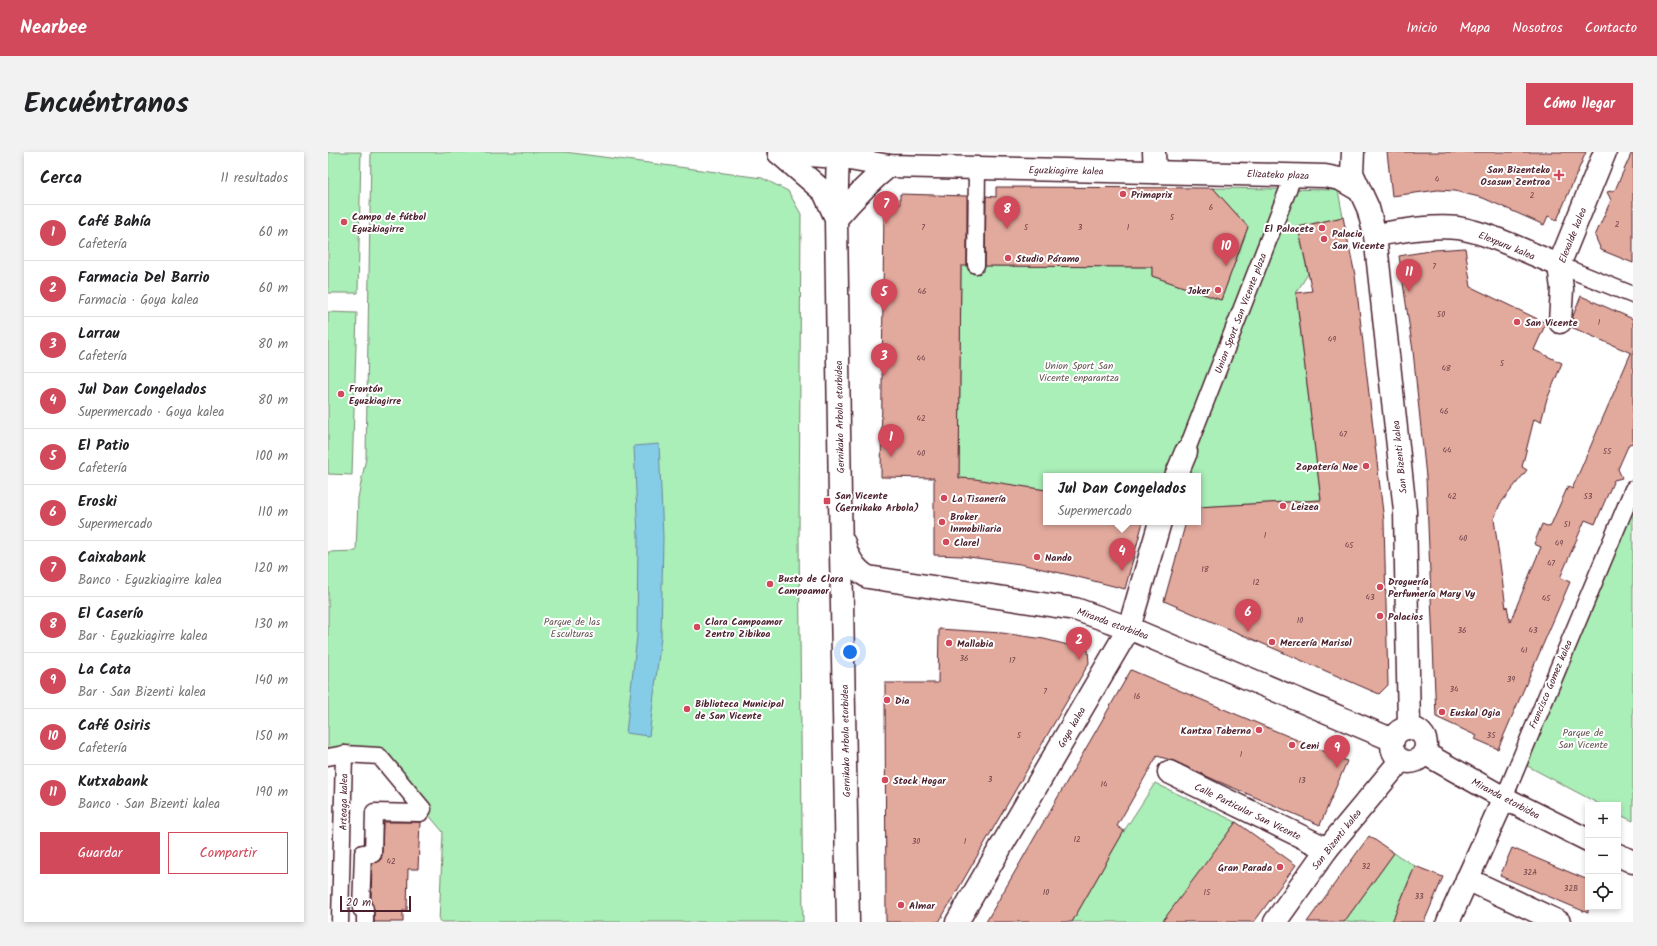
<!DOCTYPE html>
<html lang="es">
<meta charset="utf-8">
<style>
:root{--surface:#fff;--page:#f2f2f2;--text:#202124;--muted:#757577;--line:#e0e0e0;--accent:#d1495b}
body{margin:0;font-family:Kalam,sans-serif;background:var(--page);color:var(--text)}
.controls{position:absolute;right:12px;bottom:12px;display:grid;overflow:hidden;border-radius:0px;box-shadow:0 2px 6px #0003}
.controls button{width:36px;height:36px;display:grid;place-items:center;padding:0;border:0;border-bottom:1px solid var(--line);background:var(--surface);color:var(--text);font:20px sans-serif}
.scale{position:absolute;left:12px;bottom:10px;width:71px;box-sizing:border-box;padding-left:4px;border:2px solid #4a1f2b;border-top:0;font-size:11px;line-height:14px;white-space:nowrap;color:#4a1f2b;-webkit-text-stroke:3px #fff;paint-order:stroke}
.you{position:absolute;left:522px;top:500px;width:14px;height:14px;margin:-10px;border:3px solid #fff;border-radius:50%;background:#1a73e8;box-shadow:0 0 0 6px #1a73e833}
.badge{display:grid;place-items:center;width:26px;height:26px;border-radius:50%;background:var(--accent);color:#fff;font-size:13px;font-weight:700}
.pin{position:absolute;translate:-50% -33px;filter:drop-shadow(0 1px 2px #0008)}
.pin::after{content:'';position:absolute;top:21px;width:14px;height:12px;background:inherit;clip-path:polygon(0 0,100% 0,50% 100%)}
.popup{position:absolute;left:715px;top:321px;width:158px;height:52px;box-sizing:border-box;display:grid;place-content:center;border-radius:0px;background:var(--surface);filter:drop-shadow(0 1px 3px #0005);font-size:13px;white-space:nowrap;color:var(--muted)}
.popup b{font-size:15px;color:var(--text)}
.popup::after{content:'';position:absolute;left:50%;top:100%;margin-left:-8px;border:8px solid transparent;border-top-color:var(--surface)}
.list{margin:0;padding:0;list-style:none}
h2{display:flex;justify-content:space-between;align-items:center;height:52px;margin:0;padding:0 16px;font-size:17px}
h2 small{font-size:13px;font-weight:400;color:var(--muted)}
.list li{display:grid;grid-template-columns:26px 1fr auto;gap:12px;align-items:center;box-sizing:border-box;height:56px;padding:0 16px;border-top:1px solid var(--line)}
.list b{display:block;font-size:15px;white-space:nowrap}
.list p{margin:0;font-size:13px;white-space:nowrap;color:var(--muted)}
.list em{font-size:13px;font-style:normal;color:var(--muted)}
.actions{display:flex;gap:8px;padding:12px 16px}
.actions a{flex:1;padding:9px 0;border:1px solid var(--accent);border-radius:0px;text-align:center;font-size:14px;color:var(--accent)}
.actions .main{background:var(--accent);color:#fff}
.icon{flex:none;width:22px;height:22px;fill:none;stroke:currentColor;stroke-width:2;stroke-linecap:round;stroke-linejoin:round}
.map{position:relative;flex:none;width:1305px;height:770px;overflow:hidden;border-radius:0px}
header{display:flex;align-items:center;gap:24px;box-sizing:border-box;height:56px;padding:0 20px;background:var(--accent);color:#fff}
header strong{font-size:19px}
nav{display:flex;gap:22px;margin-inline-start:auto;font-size:14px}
.intro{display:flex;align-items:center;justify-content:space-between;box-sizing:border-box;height:96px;padding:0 24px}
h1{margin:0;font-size:28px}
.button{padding:10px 18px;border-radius:0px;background:var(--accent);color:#fff;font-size:14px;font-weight:700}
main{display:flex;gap:24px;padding:0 24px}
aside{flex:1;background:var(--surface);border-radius:0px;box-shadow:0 2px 6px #0003}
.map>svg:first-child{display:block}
</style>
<header>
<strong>Nearbee</strong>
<nav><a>Inicio</a><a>Mapa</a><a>Nosotros</a><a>Contacto</a></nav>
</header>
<div class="intro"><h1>Encuéntranos</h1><a class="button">Cómo llegar</a></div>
<main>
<aside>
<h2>Cerca<small>11 resultados</small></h2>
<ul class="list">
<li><span class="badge">1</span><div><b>Café Bahía</b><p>Cafetería</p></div><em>60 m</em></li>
<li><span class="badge">2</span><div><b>Farmacia Del Barrio</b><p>Farmacia · Goya kalea</p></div><em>60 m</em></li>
<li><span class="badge">3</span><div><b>Larrau</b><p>Cafetería</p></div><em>80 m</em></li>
<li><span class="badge">4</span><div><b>Jul Dan Congelados</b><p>Supermercado · Goya kalea</p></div><em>80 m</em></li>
<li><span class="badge">5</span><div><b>El Patio</b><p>Cafetería</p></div><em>100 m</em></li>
<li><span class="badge">6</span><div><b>Eroski</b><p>Supermercado</p></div><em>110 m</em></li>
<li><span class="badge">7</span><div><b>Caixabank</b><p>Banco · Eguzkiagirre kalea</p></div><em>120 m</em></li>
<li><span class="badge">8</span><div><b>El Caserío</b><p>Bar · Eguzkiagirre kalea</p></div><em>130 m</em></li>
<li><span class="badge">9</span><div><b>La Cata</b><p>Bar · San Bizenti kalea</p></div><em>140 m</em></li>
<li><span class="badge">10</span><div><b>Café Osiris</b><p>Cafetería</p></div><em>150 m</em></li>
<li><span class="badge">11</span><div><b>Kutxabank</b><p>Banco · San Bizenti kalea</p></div><em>190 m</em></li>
</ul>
<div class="actions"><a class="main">Guardar</a><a>Compartir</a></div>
</aside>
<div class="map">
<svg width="1305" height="770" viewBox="0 0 1305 770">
<rect width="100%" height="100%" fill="#fff"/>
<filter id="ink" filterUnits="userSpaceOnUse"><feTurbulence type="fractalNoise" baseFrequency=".025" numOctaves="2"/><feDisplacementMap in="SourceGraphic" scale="8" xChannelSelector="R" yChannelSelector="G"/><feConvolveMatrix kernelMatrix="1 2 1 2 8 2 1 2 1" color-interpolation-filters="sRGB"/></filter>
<g filter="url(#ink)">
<g fill="#aaeeb8" stroke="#7a8672">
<path d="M0,0H33L30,141H0Z"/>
<path d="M43,0H237L434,26L460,39L473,62L471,385L475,770H111L115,680L51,604L0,602V400L28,399L30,346L38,306Z"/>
<path d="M885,36L1010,38L1015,65L970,75L980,122L968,141L993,348L870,355V324H718V338L631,326L633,113L668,114L824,115V124L893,148L920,75Z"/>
<path d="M0,160L29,161L24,323L0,322Z"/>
<path d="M1305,337V669L1290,662V653H1273L1190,609Z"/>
<path d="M827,631L908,670L835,770H744L796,679Z"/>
<path d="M1066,701L1087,714L1064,770H1016Z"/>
</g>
<path fill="#85cce7" stroke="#6d879c" d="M331,292L335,385L333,485L321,584L298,581L309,484L310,385L306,294Z"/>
<g fill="#e2a99d" stroke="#4a1f2b">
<path d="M1059,0H1258L1229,68L1220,64L1216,73L1155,46L1127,39L1110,38L1064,44Z"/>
<path d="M1304,0H1305V111L1273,98L1267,84L1283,48L1279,40L1287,38Z"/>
<path d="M668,35L885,36L920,75L893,148L824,124V115L657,114L658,44L668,45Z"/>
<path d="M572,42L639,44V114H633L631,326L647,327L718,338V370H815L797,437L746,424L692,412L634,404L606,403V326L553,325L556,52L572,53Z"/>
<path d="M1015,65L1027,123L1056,369L1060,533L1051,542L836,449L858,370H870V355L993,348L968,141L984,139L970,75Z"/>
<path d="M1137,96L1143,135L1218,171L1206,198L1234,211L1218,250L1213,270L1206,267L1194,315L1199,318L1172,352L1166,367L1178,456L1179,454L1182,470L1213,395L1206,392L1214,372L1222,375L1240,334L1244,337L1303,201L1243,175L1245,164L1253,144L1305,167V291L1301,292L1290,317L1294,326L1286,328L1267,372L1257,368L1232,426L1242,430L1170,597L1147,587L1149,584L1108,565L1098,325L1085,199L1071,104L1107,98Z"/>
<path d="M611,477L674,481L716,487L760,498L761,511L611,770H558L557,531H610Z"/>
<path d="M803,518L1019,609L992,673L887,628L846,609L829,604L789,674L796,679L744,770H658Z"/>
<path d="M55,670H92L90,717H80L79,758H75V770H46V757L43,750L44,711L49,710L53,707L54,703Z"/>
<path d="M908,670L968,713L926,770H834Z"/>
<path d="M1041,684L1066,701L1016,770H979Z"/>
<path d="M1184,696L1260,728V761L1172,724Z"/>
<path d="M1087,714L1115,725L1096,770H1064Z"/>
</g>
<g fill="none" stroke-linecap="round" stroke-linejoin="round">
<g stroke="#4a1f2b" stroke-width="19">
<g id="pedestrian">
<path d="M648,113L649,15"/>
<path d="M1231,113L1305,143"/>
<path d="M858,300L966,22"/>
<path d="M0,605L16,602L51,604L95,657L92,661L46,660L45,702L35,701L33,757H37V770"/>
<path d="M1176,646L1305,337"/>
<path d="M12,770L16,602"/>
</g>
</g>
<g stroke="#4a1f2b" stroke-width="25">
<g id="minor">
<path d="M826,0L827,20"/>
<path d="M1025,0L1024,21L1040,56L1047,83L1073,322L1077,359L1081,576"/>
<path d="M510,5L561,14L997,24L1012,27L1031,38"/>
<path d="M508,67C525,47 541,30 561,14"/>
<path d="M1047,83C1073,79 1103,73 1130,76C1162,81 1200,101 1231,113"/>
<path d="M1232,170L1234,137L1231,113L1277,0"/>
<path d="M848,324L858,300"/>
<path d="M841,620L999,697"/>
<path d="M1139,727L1231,770"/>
<path d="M629,770L801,476L832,370"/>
<path d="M947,770L999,697L1073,608"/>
<path d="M1120,770L1176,646"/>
</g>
</g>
<g stroke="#4a1f2b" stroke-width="25">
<g id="tertiary">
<path d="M510,0L508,67L512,347L520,770"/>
<path d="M451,1L496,40L507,64"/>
<path d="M451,1L510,5"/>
<path d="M516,391C520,406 527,418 540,425L747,457L801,476L1065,588"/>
<circle cx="1081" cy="593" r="17"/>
<path d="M1096,601L1176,646L1260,688"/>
<path d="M1290,703L1305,710"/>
</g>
</g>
<use href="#pedestrian" stroke="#fff" stroke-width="16"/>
<use href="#minor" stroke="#fff" stroke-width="22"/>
<use href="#tertiary" stroke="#fff" stroke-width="22"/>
</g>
</g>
<g fill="#d1495b" stroke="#fff" stroke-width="1.5">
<path d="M1229 17h4v4h4v4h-4v4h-4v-4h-4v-4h4z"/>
<circle cx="795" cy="42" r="4"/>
<circle cx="16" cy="70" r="4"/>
<circle cx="994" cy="76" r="4"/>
<circle cx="996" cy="87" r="4"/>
<circle cx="680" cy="106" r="4"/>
<circle cx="890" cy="138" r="4"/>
<circle cx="1189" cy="170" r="4"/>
<circle cx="13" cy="242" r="4"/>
<circle cx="1038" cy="314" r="4"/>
<circle cx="616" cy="346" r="4"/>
<rect x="495" y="345" width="8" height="8" rx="2"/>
<circle cx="955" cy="354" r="4"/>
<circle cx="614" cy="370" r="4"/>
<circle cx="618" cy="390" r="4"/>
<circle cx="709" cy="405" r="4"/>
<circle cx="442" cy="432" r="4"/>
<circle cx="1052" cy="435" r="4"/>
<circle cx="1052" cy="464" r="4"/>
<circle cx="369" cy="475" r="4"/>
<circle cx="944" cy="490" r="4"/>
<circle cx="621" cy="491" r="4"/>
<circle cx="559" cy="548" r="4"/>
<circle cx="359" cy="557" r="4"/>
<circle cx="1114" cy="560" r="4"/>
<circle cx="931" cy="578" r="4"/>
<circle cx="964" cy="593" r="4"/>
<circle cx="557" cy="628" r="4"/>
<circle cx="952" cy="715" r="4"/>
<circle cx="573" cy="753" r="4"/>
</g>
<g text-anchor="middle" stroke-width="4" stroke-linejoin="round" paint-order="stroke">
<g font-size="8" fill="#704248">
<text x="1109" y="30">4</text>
<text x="1204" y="46">2</text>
<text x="883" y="58">6</text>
<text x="844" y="68">5</text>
<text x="1289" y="75">2</text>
<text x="595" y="78">7</text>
<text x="698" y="78">5</text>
<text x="752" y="78">3</text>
<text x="800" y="78">1</text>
<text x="1106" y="117">7</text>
<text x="594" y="142">46</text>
<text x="1113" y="165">50</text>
<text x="1271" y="173">1</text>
<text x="1004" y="190">49</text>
<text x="593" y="209">44</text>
<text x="1174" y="214">5</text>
<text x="1118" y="219">48</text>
<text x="1116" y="262">46</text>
<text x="593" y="269">42</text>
<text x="1015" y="285">47</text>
<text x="1119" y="301">44</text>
<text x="1279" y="302">55</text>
<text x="593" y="304">40</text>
<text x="1124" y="347">42</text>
<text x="1260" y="347">53</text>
<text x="1239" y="375">51</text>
<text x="937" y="386">1</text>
<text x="1135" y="389">40</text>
<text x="1231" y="394">49</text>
<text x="1021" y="396">45</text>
<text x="1223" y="414">47</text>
<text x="877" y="420">18</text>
<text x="928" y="433">12</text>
<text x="1042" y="448">43</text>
<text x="1218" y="449">45</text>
<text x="972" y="471">10</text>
<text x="1134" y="481">36</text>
<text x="1205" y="481">43</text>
<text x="1196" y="501">41</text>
<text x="636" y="509">36</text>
<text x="684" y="511">17</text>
<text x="1183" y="530">39</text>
<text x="1126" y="540">34</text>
<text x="717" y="542">7</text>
<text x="809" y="547">16</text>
<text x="691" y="586">5</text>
<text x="1163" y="586">35</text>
<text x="913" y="605">1</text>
<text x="662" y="630">3</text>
<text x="974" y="631">13</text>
<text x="776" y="635">14</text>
<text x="749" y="690">12</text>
<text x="588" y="692">30</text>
<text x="637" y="692">1</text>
<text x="63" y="712">42</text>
<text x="1038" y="717">32</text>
<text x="1202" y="723">32A</text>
<text x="1243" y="739">32B</text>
<text x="718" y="743">10</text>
<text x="879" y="743">15</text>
<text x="1091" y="747">33</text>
</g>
<g font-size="10" font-weight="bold" fill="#4a1f2b" stroke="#fff" text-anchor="start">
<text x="1222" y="21" text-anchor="end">San Bizenteko<tspan x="1222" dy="12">Osasun Zentroa</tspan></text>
<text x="803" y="46">Primaprix</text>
<text x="24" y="68">Campo de fútbol<tspan x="24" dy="12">Eguzkiagirre</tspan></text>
<text x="986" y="80" text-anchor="end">El Palacete</text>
<text x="1004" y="85">Palacio<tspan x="1004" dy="12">San Vicente</tspan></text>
<text x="688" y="110">Studio Páramo</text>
<text x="882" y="142" text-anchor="end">Joker</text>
<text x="1197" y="174">San Vicente</text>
<text x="21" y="240">Frontón<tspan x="21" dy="12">Eguzkiagirre</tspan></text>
<text x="1030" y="318" text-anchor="end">Zapatería Noe</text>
<text x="507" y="347">San Vicente<tspan x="507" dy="12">(Gernikako Arbola)</tspan></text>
<text x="624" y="350">La Tisanería</text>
<text x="963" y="358">Leizea</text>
<text x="622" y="368">Broker<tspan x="622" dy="12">Inmobiliaria</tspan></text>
<text x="626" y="394">Clarel</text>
<text x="717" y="409">Nando</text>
<text x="450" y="430">Busto de Clara<tspan x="450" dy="12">Campoamor</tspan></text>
<text x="1060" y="433">Droguería<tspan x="1060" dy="12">Perfumería Mary Vy</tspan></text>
<text x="1060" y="468">Palacios</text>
<text x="377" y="473">Clara Campoamor<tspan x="377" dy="12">Zentro Zibikoa</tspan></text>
<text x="952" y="494">Mercería Marisol</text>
<text x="629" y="495">Mallabia</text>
<text x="567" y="552">Dia</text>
<text x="367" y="555">Biblioteca Municipal<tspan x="367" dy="12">de San Vicente</tspan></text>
<text x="1122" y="564">Euskal Ogia</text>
<text x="923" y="582" text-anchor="end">Kantxa Taberna</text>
<text x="972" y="597">Ceni</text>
<text x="565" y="632">Stock Hogar</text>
<text x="944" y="719" text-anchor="end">Gran Parada</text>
<text x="581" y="757">Almar</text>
</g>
<g font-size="10" fill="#4a1f2b" stroke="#fff">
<text transform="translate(738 18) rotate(1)" y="4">Eguzkiagirre kalea</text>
<text transform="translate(950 22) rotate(2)" y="4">Elizateko plaza</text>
<text transform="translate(1244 83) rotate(-68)" y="4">Elexalde kalea</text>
<text transform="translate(1179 93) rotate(22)" y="4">Elexpuru kalea</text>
<text transform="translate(912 161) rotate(-69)" y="4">Union Sport San Vicente plaza</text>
<text transform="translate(511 265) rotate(-91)" y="4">Gernikako Arbola etorbidea</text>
<text transform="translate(1071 305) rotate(-96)" y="4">San Bizenti kalea</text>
<text transform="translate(785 471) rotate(20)" y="4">Miranda etorbidea</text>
<text transform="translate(1222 532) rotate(-67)" y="4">Francisco Gomez kalea</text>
<text transform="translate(743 575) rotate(-60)" y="4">Goya kalea</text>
<text transform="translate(517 589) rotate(-91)" y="4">Gernikako Arbola etorbidea</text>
<text transform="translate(1178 646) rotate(28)" y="4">Miranda etorbidea</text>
<text transform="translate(15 650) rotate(-89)" y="4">Arteaga kalea</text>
<text transform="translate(920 659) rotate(26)" y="4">Calle Particular San Vicente</text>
<text transform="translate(1008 687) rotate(-52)" y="4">San Bizenti kalea</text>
</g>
<g font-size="10" fill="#62534e" stroke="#fff">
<text x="751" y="217">Union Sport San<tspan x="751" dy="12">Vicente enparantza</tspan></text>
<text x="244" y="473">Parque de las<tspan x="244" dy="12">Esculturas</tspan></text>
<text x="1255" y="584">Parque de<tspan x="1255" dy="12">San Vicente</tspan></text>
</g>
</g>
</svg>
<div class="controls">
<button>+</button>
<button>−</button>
<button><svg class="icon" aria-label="locate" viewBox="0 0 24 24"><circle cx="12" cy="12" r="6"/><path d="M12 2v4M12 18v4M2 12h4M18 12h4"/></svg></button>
</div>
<div class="scale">20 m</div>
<div class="you"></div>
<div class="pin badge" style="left:563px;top:305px">1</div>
<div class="pin badge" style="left:751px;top:508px">2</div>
<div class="pin badge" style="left:556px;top:224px">3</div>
<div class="pin badge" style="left:794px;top:419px">4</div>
<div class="popup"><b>Jul Dan Congelados</b>Supermercado</div>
<div class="pin badge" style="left:556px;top:160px">5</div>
<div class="pin badge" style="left:920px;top:480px">6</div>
<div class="pin badge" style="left:558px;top:72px">7</div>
<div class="pin badge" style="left:679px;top:77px">8</div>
<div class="pin badge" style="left:1009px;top:616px">9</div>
<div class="pin badge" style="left:898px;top:114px">10</div>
<div class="pin badge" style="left:1081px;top:140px">11</div>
</div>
</main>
